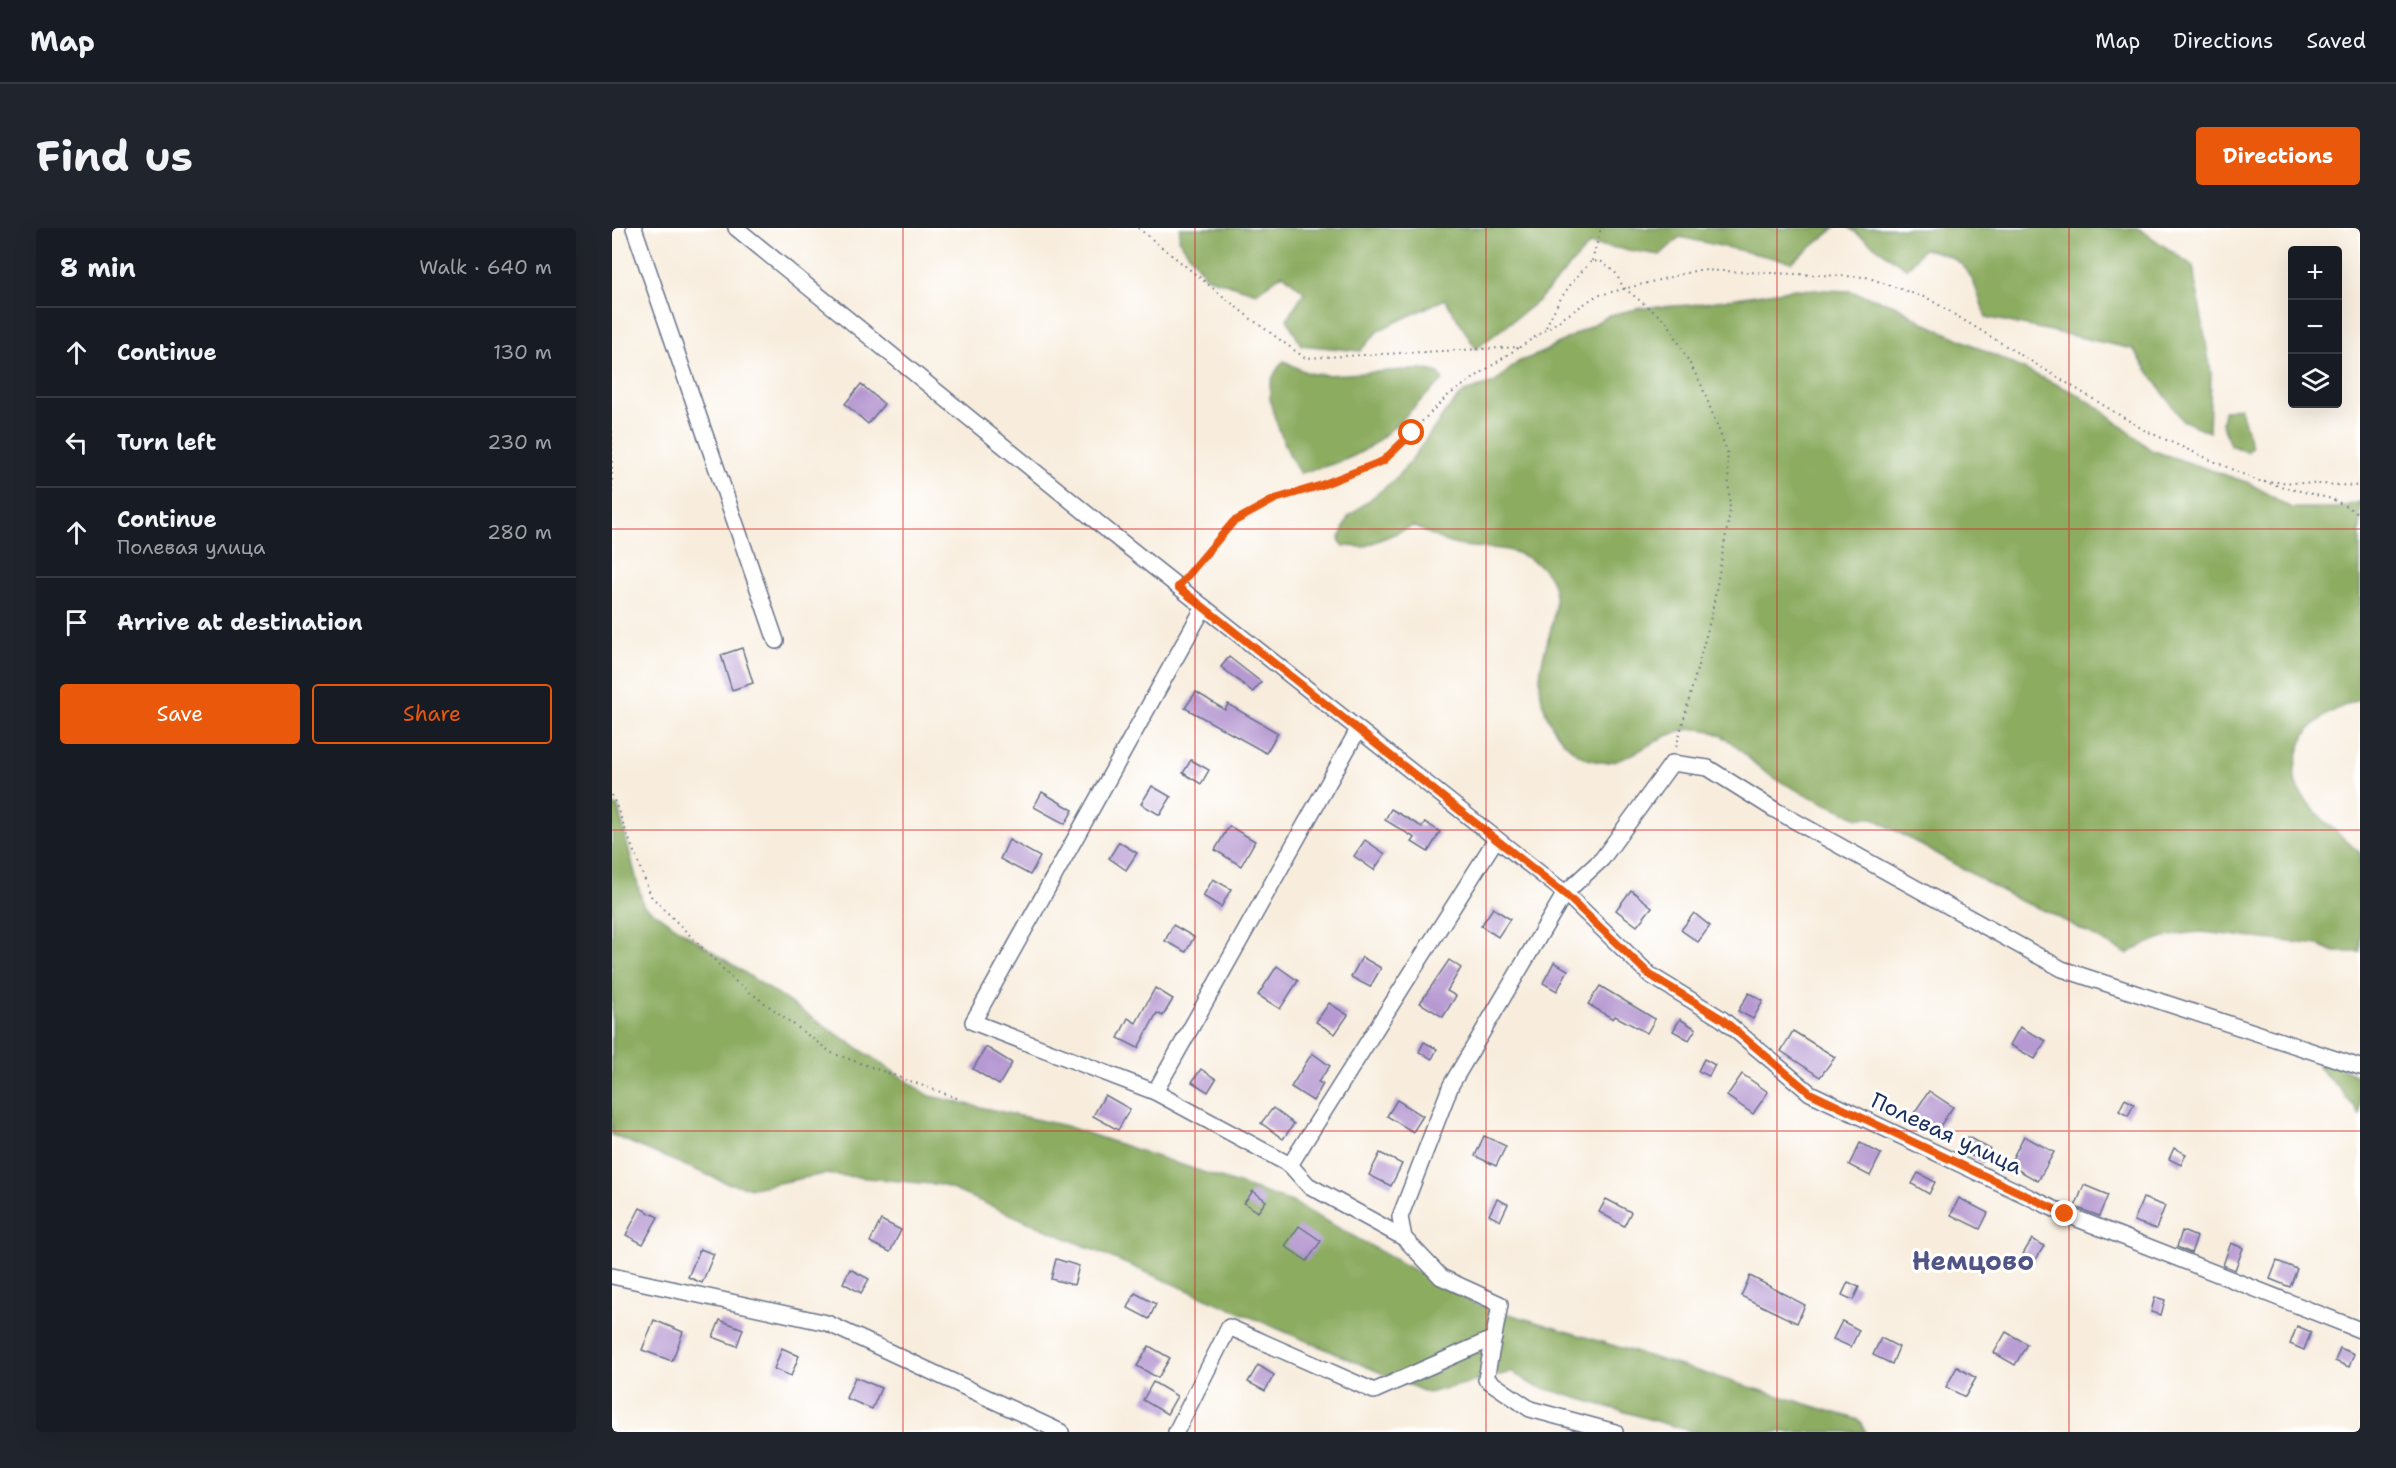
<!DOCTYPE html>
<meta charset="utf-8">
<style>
:root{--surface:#171b24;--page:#20242c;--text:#f1f3f6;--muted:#9ea1a6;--line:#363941;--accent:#ea580c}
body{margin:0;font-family:"Shantell Sans",sans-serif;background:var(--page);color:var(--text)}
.controls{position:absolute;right:18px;top:18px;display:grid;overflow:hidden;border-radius:6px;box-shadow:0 6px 24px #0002}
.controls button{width:54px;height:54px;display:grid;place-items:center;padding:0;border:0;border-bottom:2px solid var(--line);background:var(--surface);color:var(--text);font:30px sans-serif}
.stop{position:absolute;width:18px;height:18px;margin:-14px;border:4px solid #ea580c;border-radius:50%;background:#fff}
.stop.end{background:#ea580c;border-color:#fff;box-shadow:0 2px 6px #0008}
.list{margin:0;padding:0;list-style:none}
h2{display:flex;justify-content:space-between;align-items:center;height:78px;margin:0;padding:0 24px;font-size:26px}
h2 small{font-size:20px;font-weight:400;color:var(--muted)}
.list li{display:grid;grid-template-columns:39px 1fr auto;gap:18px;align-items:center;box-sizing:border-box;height:90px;padding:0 24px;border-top:2px solid var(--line)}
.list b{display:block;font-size:22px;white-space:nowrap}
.list p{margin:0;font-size:20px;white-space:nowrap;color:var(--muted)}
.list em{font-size:20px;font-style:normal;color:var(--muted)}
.actions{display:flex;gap:12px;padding:18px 24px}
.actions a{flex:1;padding:14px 0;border:2px solid var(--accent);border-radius:6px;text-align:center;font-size:21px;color:var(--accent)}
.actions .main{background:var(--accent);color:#fff}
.icon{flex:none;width:33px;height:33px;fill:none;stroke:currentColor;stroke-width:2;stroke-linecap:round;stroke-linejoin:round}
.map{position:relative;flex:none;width:1748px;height:1204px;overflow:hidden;border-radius:6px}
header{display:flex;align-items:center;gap:36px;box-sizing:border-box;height:84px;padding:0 30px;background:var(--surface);border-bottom:2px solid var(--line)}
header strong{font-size:28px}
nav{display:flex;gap:33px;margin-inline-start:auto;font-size:21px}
.intro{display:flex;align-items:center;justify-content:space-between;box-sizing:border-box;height:144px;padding:0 36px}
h1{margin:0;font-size:42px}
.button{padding:15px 27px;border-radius:6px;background:var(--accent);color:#fff;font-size:21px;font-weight:700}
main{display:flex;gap:36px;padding:0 36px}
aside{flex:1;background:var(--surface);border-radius:6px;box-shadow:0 6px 24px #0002}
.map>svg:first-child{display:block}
</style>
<header>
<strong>Map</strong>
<nav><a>Map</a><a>Directions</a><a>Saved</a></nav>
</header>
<div class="intro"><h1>Find us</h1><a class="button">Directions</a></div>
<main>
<aside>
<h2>8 min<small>Walk · 640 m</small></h2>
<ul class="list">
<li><svg class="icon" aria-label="ahead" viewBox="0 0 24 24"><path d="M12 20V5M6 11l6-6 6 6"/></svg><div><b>Continue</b></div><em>130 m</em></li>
<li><svg class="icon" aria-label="left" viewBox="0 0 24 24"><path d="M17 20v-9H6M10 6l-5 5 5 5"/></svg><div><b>Turn left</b></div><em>230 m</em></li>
<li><svg class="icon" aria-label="ahead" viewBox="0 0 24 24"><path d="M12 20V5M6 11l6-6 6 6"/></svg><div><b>Continue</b><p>Полевая улица</p></div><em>280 m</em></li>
<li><svg class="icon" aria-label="arrive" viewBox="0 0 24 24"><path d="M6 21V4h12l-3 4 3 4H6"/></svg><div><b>Arrive at destination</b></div></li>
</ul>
<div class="actions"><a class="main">Save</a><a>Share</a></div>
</aside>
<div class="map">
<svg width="1748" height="1204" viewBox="0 0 1748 1204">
<rect width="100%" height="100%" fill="#fff"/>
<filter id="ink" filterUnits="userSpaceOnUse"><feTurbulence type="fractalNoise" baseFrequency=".0167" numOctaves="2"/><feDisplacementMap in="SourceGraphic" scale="12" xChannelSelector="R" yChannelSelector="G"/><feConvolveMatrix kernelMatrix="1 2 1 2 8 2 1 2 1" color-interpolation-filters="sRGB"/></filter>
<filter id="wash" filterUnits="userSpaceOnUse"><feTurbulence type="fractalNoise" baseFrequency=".008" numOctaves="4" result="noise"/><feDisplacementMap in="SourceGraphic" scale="24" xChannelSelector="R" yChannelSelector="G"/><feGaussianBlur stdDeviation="1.35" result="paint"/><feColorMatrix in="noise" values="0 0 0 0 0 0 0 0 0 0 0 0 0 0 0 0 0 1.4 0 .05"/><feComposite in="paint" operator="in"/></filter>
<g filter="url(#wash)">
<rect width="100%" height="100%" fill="#f8eddd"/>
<g fill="#8cac60" stroke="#546e5f" stroke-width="1.5">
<path d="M568,0H1223L1180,34L1068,9L1048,27L978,16L926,73L864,121L833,71L767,102L748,123L689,117L675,91L692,64L671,46L644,65L594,49L567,12Z"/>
<path d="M1237,0H1526L1581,38L1599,145L1597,204L1570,192L1521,121L1374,89C1359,48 1359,29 1311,21L1295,41Z"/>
<path d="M1183,61L1238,63L1283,77L1311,94L1463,165L1486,179L1539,222L1637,255L1679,280H1725L1748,274V471C1714,485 1689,496 1684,535C1682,544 1682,554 1687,562C1702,587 1727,606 1748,625V724H1723L1707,717L1590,704C1565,705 1537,712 1515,726L1438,685L1406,672L1261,590H1246C1216,576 1183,564 1156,546C1136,533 1118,506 1094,502C1043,492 1012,559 963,524C938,505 924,472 929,440C934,407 961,361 924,335C895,316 882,322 851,318C835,317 816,304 801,298L751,319L732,318L727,312L736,289L781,253L797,235L835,182L852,164L882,155L906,134L927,126L998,87L1029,80L1078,77Z"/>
<path d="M672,133C681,137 692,145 702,146C731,151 807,135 827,145L831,152C805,174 782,203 754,221C734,234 710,239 688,245C678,232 658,183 658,167C657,153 663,143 672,133Z"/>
<path d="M1628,179L1640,219L1635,224L1618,217L1610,196L1612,183Z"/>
<path d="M0,577L6,579L31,677L318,868L454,898L680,974L861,1075L1247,1192L1254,1204H1081L921,1157L900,1144L816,1165L330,957L212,946L141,960L115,955L0,907Z"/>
<path d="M1708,831L1748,849V887L1728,861L1706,839Z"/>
</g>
<g id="blocks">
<g fill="#b699d1">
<path d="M249,156L272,176L256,196L233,176Z"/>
<path d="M130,420L141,455L120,462L109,427Z"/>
<path d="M617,429L649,454L641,464L609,439Z"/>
<path d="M584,464L613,482L616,476L666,505L654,525L573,480Z"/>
<path d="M579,532L597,542L589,556L571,545Z"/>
<path d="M540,558L559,569L548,587L529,576Z"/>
<path d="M430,564L461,582L453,596L422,579Z"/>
<path d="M779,581L810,599L813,594L828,604L816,624L800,614L803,610L773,592Z"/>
<path d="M617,598L643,613L629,638L603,622Z"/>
<path d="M397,612L428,629L418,647L388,631Z"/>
<path d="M753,612L773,626L762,642L742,628Z"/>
<path d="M507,614L525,625L514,642L497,630Z"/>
<path d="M601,651L619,661L609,679L591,668Z"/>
<path d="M1019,662L1040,679L1025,698L1004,682Z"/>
<path d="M881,680L898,691L886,709L869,698Z"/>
<path d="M1082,685L1098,698L1086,714L1069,702Z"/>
<path d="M561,697L582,709L574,724L553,713Z"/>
<path d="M750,729L769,740L758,759L739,749Z"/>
<path d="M837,732L849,740L835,763L844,768L831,789L808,775Z"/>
<path d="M942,734L956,742L945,763L931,755Z"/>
<path d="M665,738L686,753L668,781L646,767Z"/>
<path d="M988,758L1043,791L1035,805L1003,788L1001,791L976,776Z"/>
<path d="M543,760L561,771L551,788L545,785L526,820L506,810L516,790L524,795Z"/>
<path d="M1137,765L1151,773L1141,791L1126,783Z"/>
<path d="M717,775L736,787L723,806L704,794Z"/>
<path d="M1068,791L1084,801L1077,812L1061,803Z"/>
<path d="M1408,799L1434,813L1423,831L1398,817Z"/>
<path d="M1181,803L1223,829L1208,849L1169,823Z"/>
<path d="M812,814L825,821L820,831L807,824Z"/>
<path d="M374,819L400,835L387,857L361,841Z"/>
<path d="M700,825L718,838L706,854L711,856L701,873L679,859Z"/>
<path d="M1092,831L1103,837L1097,848L1086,843Z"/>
<path d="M589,841L604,851L596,864L580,854Z"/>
<path d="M1130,846L1156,864L1141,886L1115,868Z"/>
<path d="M1317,863L1341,879L1324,904L1300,888Z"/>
<path d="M493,867L518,881L506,902L481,888Z"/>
<path d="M1513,871L1522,876L1516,888L1507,883Z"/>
<path d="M785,872L811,888L801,904L775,888Z"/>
<path d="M661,880L682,896L671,911L649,895Z"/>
<path d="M872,908L894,918L884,938L863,928Z"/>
<path d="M1412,908L1442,924L1426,953L1397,937Z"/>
<path d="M1356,909L1378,921L1370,934L1349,921Z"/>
<path d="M1248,915L1269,926L1258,948L1237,937Z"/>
<path d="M1562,920L1574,926L1569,937L1557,931Z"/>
<path d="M768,925L790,936L779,958L757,947Z"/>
<path d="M1306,945L1323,954L1317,966L1300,956Z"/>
<path d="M1472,957L1496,967L1487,988L1463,979Z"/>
<path d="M641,963L654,973L646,984L632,975Z"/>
<path d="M1347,970L1376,985L1368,1001L1339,987Z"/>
<path d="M1531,970L1553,978L1544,1001L1522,993Z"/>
<path d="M885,971L896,976L888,993L877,987Z"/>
<path d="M994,971L1019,984L1012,998L987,984Z"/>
<path d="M28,980L46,989L31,1016L14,1007Z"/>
<path d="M269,992L289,1002L278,1024L258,1014Z"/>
<path d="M687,998L709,1013L695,1033L673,1018Z"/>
<path d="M1570,1003L1585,1009L1579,1025L1565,1019Z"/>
<path d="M1420,1011L1432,1018L1423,1033L1411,1026Z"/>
<path d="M1619,1015L1631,1020L1623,1042L1611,1037Z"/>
<path d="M88,1021L102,1026L90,1055L76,1049Z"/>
<path d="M444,1031L467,1038L462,1057L439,1051Z"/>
<path d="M1665,1033L1685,1041L1678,1059L1658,1051Z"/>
<path d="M238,1041L257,1051L249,1065L231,1055Z"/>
<path d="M1138,1048L1193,1077L1185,1095L1129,1068Z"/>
<path d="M1236,1054L1247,1059L1241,1072L1230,1067Z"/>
<path d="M523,1065L544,1076L537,1091L516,1080Z"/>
<path d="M1543,1069L1553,1072L1549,1087L1539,1084Z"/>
<path d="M42,1092L71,1104L60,1133L30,1122Z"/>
<path d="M108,1092L131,1101L125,1118L101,1109Z"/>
<path d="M1230,1093L1247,1102L1239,1119L1221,1111Z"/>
<path d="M1685,1098L1699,1104L1692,1122L1678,1116Z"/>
<path d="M1394,1104L1415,1116L1403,1137L1382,1125Z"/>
<path d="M1269,1110L1287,1119L1280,1136L1261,1127Z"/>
<path d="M537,1118L558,1130L546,1150L525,1138Z"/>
<path d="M170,1120L187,1128L179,1148L162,1141Z"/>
<path d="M1728,1120L1742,1126L1737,1139L1723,1133Z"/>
<path d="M646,1137L662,1147L653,1163L636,1154Z"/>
<path d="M1345,1139L1364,1150L1353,1169L1334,1159Z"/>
<path d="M243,1149L269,1160L260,1181L234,1170Z"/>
<path d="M541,1154L565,1168L555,1186L531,1172Z"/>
</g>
</g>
</g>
<g filter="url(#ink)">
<use href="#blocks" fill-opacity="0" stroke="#68728a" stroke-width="1.5"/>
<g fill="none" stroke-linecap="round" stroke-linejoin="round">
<g stroke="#68728a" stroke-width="18">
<g id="minor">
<path d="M22,0L164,413"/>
<path d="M124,0L501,307L953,665L1038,747L1110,791L1198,865L1453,986L1748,1102"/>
<path d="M592,379L361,794L543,864L746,502"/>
<path d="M543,864L678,937L884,611"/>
<path d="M678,937L696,957L792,1010"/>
<path d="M0,1048L215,1095L449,1204"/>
<path d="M564,1204L617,1099L762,1163L882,1110"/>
<path d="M1003,1204L918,1181L874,1151L888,1076L829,1049L792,1010L788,989L839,857L953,665L990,631L1060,535L1096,540L1163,582L1450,741L1748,839"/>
</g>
</g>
<g stroke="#68728a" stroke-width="2" stroke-dasharray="1.5 4.5" stroke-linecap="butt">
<path d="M526,0L638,90L693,130L908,119L984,68L1086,42L1254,49L1317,71L1532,202L1646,253L1748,258"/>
<path d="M980,33L989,0"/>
<path d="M934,99C946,72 959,53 980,33L990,34L1003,44L1011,59L1056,95L1089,156L1115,223L1118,283L1100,385L1064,520"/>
<path d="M0,203V279"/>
<path d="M1652,254L1720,271L1748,286"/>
<path d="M575,347L621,294L663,271L707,258L771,233L834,169L907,119"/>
<path d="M0,567L39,668L123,753L220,825L345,870"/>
</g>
<use href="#minor" stroke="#fff" stroke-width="15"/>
</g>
</g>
<g fill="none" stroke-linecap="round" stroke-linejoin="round" filter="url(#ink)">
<path stroke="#ea580c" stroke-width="8" d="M800,205L771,233L707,258L663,271L621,294L566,359L953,666L1038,747L1110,791L1198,865L1453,986"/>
</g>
<path fill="none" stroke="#d62828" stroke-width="1.5" stroke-opacity="0.55" d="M291,0V1204M583,0V1204M874,0V1204M1165,0V1204M1457,0V1204M0,301H1748M0,602H1748M0,903H1748"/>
<g text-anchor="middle" stroke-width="6" stroke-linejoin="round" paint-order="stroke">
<g font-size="22" fill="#1b2f5e" stroke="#fff">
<text transform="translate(1335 905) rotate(25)" y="8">Полевая улица</text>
</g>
<g font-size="26" font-weight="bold" fill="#515486" stroke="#fff">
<text x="1361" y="1042">Немцово</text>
</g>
</g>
</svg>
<div class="controls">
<button>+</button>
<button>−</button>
<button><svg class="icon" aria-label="layers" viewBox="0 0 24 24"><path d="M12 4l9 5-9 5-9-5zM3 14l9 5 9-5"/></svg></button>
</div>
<div class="stop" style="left:800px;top:205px"></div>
<div class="stop end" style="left:1453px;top:986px"></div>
</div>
</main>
